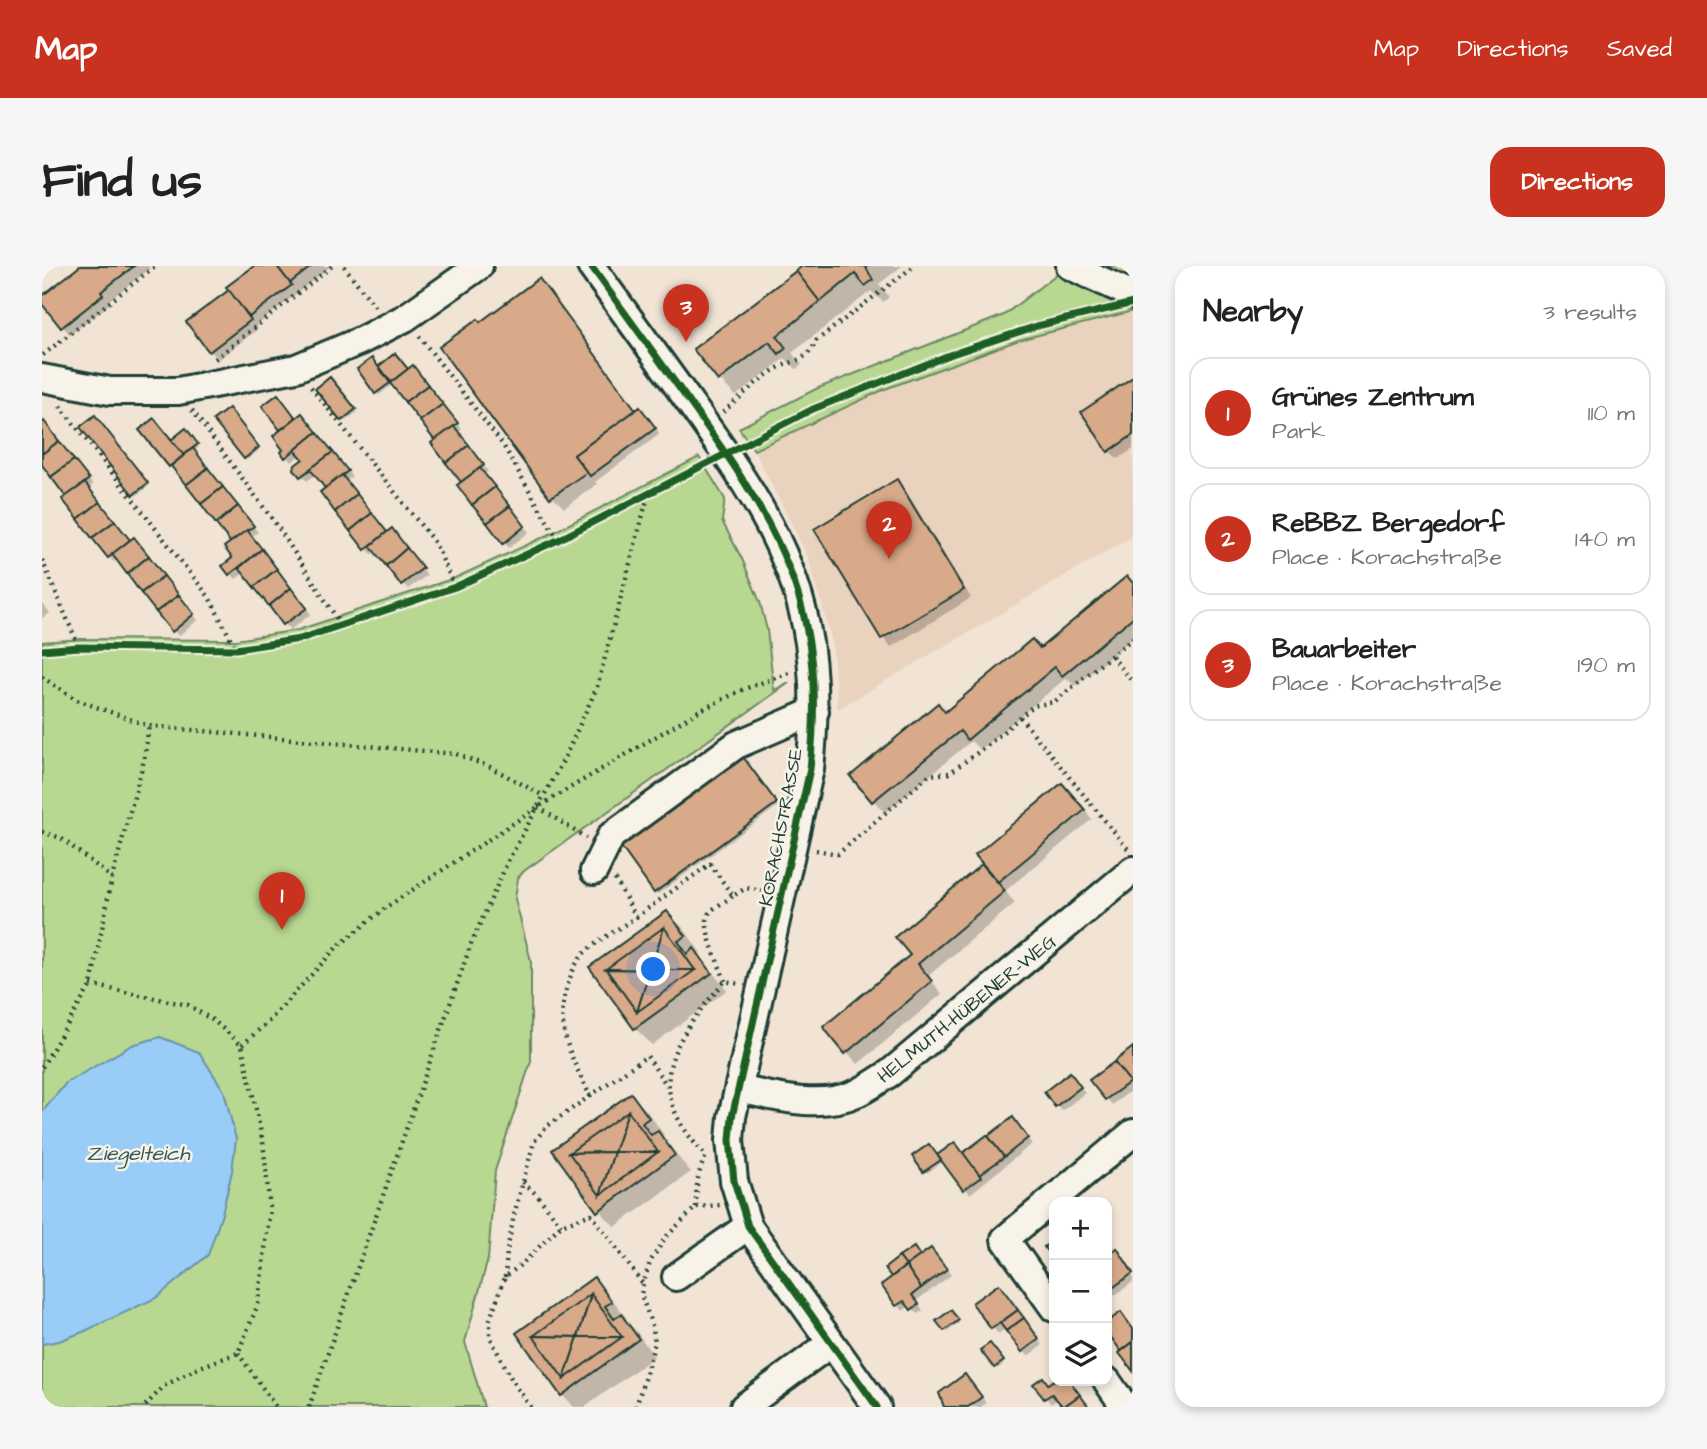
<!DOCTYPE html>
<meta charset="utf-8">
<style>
:root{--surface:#fff;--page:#f6f6f6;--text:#222;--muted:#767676;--line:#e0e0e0;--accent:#c8321e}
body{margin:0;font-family:"Architects Daughter",sans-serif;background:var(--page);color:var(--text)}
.controls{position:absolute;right:21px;bottom:21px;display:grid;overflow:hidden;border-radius:14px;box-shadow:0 4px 10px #0003}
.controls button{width:63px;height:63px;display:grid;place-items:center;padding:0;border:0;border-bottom:2px solid var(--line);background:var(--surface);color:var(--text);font:35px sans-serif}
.you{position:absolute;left:612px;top:704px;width:24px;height:24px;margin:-18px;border:5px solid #fff;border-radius:50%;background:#1a73e8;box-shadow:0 0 0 10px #1a73e833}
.badge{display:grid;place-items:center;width:46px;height:46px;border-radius:50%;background:var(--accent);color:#fff;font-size:23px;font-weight:700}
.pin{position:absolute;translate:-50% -58px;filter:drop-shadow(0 2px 4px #0008)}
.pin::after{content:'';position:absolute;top:37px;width:24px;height:21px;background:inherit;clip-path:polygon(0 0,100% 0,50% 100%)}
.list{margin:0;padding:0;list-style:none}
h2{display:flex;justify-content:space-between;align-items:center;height:91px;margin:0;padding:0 28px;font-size:30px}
h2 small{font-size:23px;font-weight:400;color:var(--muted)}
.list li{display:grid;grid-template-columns:46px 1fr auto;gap:21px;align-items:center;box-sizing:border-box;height:112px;margin:0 14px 14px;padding:0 14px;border:2px solid var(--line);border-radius:21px}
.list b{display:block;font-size:26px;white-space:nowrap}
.list p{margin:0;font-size:23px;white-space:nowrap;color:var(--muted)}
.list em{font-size:23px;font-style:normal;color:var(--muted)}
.icon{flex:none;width:38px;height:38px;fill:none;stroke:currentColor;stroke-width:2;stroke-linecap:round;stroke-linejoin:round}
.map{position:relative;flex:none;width:1091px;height:1141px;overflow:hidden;border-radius:21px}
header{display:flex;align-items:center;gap:42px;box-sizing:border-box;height:98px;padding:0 35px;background:var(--accent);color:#fff}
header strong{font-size:33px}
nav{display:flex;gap:38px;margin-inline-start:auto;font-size:24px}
.intro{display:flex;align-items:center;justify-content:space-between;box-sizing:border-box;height:168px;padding:0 42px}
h1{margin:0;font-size:49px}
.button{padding:18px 32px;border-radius:21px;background:var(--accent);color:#fff;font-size:24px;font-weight:700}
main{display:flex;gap:42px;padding:0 42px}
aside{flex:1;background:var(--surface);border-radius:21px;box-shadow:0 4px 10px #0003}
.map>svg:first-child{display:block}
</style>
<header>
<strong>Map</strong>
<nav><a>Map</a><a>Directions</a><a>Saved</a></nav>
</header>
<div class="intro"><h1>Find us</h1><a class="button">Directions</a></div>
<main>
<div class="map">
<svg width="1091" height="1141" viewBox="0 0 1091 1141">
<rect width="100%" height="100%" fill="#f1e4d5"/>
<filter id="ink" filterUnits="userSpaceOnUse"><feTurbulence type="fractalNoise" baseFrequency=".0143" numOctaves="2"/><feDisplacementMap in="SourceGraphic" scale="14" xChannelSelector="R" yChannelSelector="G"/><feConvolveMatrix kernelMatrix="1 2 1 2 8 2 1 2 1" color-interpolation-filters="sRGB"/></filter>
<g filter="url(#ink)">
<path fill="#ead3be" d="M1091,45V270L796,443L790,376L766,291L712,184L843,123L977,74Z"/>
<g fill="#b8d892" stroke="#6c8a63" stroke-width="2">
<path d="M1025,0H1091V45L977,74L843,123L712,184L697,162L774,123L962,49Z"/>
<path d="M657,191L683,233L680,255L700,293L718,336L725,364L732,424L747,417L482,605L476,612L473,633L489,695V795L453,905L446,993L423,1076L442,1141H0V376L40,373L194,374L256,364L413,312L504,270Z"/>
</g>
<path fill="#99ccf6" stroke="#6893a8" stroke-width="2" d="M118,771L157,786L182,825L194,873L190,905L180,948L166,989L114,1032L41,1066L17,1075L0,1078V846L24,817L90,779Z"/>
<g fill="#0003">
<path d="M40,0H106L108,3L66,35L68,38L28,69L0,35V32Z"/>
<path d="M215,0H289L214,60L216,63L177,93L168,85L189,25Z"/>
<path d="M761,0H860L837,18L847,31L841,36L829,25L750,87L760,99L754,103L743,92L694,130L677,113Z"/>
<path d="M497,15L508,26L595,145L603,148L618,168L553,216L555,218L522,242L511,231L400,81L438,57Z"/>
<path d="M332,97L348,119L352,116L340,100L376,107L420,163L416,167L446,205L442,208L487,266L467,282L462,276L422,216L391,178L395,175L351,118L337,129L317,104Z"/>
<path d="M288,113L315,146L302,156L276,123Z"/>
<path d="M1091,113V183L1076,193L1067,185Z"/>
<path d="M223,141L254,154H265L310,211L304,215L346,268L355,270L385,309L366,323L334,285L330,288L325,283L280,226L286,223L274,208L265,215L260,210L263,193L259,188L250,196L241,186L244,184L241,165Z"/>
<path d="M186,145L217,184L205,194L174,154Z"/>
<path d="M55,153L107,220L94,230L92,228Z"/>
<path d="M0,159L7,163L51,219L47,222L88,276L97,278L156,354L136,370L76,293L72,296L67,291L27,231L0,196Z"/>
<path d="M146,167L157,181L152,185L216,266L209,271L269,348L248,364L203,306L194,313L182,300L192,292L191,277L132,201L128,200L130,176Z"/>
<path d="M854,215L863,223L929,332L849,381L841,372L775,263Z"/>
<path d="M1091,318V372L1033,420L1024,412L938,484L929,475L843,547L810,510L999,384Z"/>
<path d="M0,337L8,347L0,352Z"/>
<path d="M701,493L736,540L616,628L579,579Z"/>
<path d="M1028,527L1050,553L963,625L973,637L886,710L900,728L816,798L783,762L870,689L856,671Z"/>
<path d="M625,647L642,663L659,687L656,689L685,724L610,779L593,762L549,701Z"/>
<path d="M1091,783V823L1070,839L1050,814Z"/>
<path d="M1033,814L1043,827L1020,845L1004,826Z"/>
<path d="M589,829L605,845L622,869L619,871L649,906L573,961L557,944Z"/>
<path d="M971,854L990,878L928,928L902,895L885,907L872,890L896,892L922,889Z"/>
<path d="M1065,965L1071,975L1065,980Z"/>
<path d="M1075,984L1091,1004V1016L1065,1035V991Z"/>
<path d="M894,989L909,1009L874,1035L881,1044L876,1048L868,1039L861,1045L841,1019L852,1011L845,1002L879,992Z"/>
<path d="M552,1013L568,1030L585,1053L583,1054L595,1066L612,1091L543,1141H532L520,1129Z"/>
<path d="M962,1026L1001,1079L986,1090L964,1062L956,1068L933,1038Z"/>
<path d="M911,1049L917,1057L905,1066L897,1056Z"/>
<path d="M950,1082L962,1098L955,1103L953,1101Z"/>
<path d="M1014,1115H1028L1047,1141H1022L1016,1133L1009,1138L993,1118L1007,1120Z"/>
<path d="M928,1116L944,1137L939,1141H904Z"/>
</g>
<g fill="#d8aa8a" stroke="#1f3d34" stroke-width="2">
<path d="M38,0H92L59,26L61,29L19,62L0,38V30Z"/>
<path d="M212,0H235L250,19L207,51L184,21Z"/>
<path d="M235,0H270L248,17Z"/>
<path d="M760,0H823L831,14L823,20L813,8L778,36L754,5Z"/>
<path d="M754,5L778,36L735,70L744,82L737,88L727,76L676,115L651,83Z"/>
<path d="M497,12L594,144L532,189L545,206L508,232L397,81L436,53L438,56Z"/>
<path d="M187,24L209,54L167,86L144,56Z"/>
<path d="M353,87L366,103L349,116L337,100Z"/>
<path d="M330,92L348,117L333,128L315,103Z"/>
<path d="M371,99L386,119L363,136L348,117Z"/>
<path d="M288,111L314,143L299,155L273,123Z"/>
<path d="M1091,111V169L1066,186L1039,146Z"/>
<path d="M386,119L401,138L378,155L363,136Z"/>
<path d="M236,128L254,152L238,164L220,140Z"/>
<path d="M401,138L416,157L393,175L378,155Z"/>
<path d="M598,141L614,162L548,210L532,189Z"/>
<path d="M187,142L217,181L202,193L171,154Z"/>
<path d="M260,147L275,166L243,192L239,186L241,184L231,170Z"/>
<path d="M53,149L106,217L91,229L38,161Z"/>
<path d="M112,152L142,189L127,201L97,164Z"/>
<path d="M2,155L17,175L0,188V156Z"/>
<path d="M412,160L427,179L404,197L389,177Z"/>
<path d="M144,162L156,178L142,189L129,174Z"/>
<path d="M275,166L291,186L258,211L252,203L253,199L261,193L253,184Z"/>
<path d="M17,175L32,194L9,211L0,199V188Z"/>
<path d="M427,179L442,199L419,216L404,197Z"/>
<path d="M151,182L166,202L144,219L129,200Z"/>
<path d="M291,186L306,205L283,222L268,203Z"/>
<path d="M32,194L47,213L24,231L9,211Z"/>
<path d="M166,202L181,221L159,238L144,219Z"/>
<path d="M438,202L453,221L430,239L415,219Z"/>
<path d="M300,209L315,228L293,246L278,226Z"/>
<path d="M855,213L922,324L839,373L772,263Z"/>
<path d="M43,217L58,236L36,253L20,233Z"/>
<path d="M181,221L196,240L174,258L159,238Z"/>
<path d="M453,221L468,240L445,257L430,239Z"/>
<path d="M315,228L330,247L308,265L293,246Z"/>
<path d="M58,236L73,255L50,272L36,253Z"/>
<path d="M196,240L212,260L189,277L174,258Z"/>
<path d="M468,240L483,260L461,278L445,257Z"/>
<path d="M330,247L345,266L323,284L308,265Z"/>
<path d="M73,255L88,274L66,292L50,272Z"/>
<path d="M350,262L365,282L344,300L328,280Z"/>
<path d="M205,264L220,283L187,309L180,300L190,292L182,281Z"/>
<path d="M92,271L107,290L85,308L70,288Z"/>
<path d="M365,282L381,302L359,319L344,300Z"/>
<path d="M220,283L235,303L212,321L197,302Z"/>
<path d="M107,290L122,310L99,327L85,308Z"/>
<path d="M235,303L249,322L227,340L212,321Z"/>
<path d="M122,310L137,329L114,346L99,327Z"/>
<path d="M1085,310L1091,317V351L1020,410L1013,401L925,474L918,465L830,536L808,510L896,437L903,446L990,373L998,382Z"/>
<path d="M249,322L265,342L241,359L227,340Z"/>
<path d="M137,329L152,348L130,366L114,346Z"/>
<path d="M699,488L735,537L612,627L577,578Z"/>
<path d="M1020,517L1043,544L956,616L933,589Z"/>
<path d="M940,598L963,625L876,698L890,715L803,788L781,761L868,689L853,671Z"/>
<path d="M625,645L644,670L636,675L645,688L652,682L670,707L592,763L547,701Z"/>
<path d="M622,661L653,704H608Z"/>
<path d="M622,661L608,704L564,703Z"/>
<path d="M564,703L608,704L595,746Z"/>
<path d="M608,704H653L595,746Z"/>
<path d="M1091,781V814L1088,816L1072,796Z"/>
<path d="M1072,796L1088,816L1063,834L1047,814Z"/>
<path d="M1028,806L1039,821L1013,841L1002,826Z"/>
<path d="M589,827L607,852L600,857L609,869L616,865L633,889L555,946L510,884Z"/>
<path d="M586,845L616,886H572Z"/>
<path d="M586,845L572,886L527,887Z"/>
<path d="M971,851L986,872L962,891L946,870Z"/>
<path d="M945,869L962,891L937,909L921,887Z"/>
<path d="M913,876L939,911L921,924L895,889Z"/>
<path d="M887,878L899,894L881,906L870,890Z"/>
<path d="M572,886H616L558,929Z"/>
<path d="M572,886L558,929L527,887Z"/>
<path d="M1012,973V995L1002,981Z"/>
<path d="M872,981L878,990L864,1000L857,991Z"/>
<path d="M889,982L905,1003L879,1022L864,1000Z"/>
<path d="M1075,982L1091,1007L1065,1026V989Z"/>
<path d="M857,991L864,1000L849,1011L843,1002Z"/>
<path d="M864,1000L879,1022L870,1029L877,1038L869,1044L862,1035L854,1040L839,1019Z"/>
<path d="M552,1011L570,1036L563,1040L572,1053L579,1048L597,1073L519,1130L474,1067Z"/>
<path d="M957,1018L976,1044L949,1063L930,1037Z"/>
<path d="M549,1028L580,1071H536Z"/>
<path d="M549,1028L536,1071L491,1070Z"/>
<path d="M909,1044L917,1054L902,1065L894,1055Z"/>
<path d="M976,1044L982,1052L964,1065L958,1057Z"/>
<path d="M1079,1046L1091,1063V1076L1079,1085L1065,1066V1056Z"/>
<path d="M982,1052L997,1073L980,1086L964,1065Z"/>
<path d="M491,1070L536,1071L522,1113Z"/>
<path d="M536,1071H580L522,1113Z"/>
<path d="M1091,1076V1105L1077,1087Z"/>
<path d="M948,1077L962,1095L952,1102L938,1084Z"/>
<path d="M923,1108L940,1131L926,1141H902L897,1127Z"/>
<path d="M1001,1111L1006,1118L1012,1114L1028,1115L1038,1129L1021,1141L1010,1128L1002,1133L991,1118Z"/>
<path d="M1038,1129L1047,1141H1021Z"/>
</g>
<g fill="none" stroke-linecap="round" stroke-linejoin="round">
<g stroke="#1f3d34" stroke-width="32">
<g id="minor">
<path d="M549,0C580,43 612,87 643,130C693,200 747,273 764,360C774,408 773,455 768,503L690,851L688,874L692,915L706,960L835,1141"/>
<path d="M1028,0L1091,29"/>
<path d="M0,112L68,125H136L254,102L318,75L363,52L437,0"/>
<path d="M552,605L569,570L694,479L773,445"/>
<path d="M697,823C734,831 777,844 815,827C826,822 837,814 848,807L1091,604"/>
<path d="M634,1011L706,960"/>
<path d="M1012,1042L963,973L1091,867"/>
<path d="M1065,1115L1083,1141"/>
<path d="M702,1141L789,1077"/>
</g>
</g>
<g stroke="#1f3d34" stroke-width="4.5" stroke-dasharray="2 5" stroke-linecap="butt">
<path d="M302,0L334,42"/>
<path d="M377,70L461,179L516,274"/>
<path d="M1,89L113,0"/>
<path d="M173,93L290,0"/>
<path d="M269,121L393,277L413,321"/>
<path d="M18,140L167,331L194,383"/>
<path d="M150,144L236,261L299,359"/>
<path d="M681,146C698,132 715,114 734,103C750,94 766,96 774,75L872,0"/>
<path d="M0,294L37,381"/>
<path d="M1070,390L1091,417"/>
<path d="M0,411L35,434L107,460L414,488L448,501L502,530"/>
<path d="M978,451L1086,583"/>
<path d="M496,541L544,572"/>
<path d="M0,566L19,572L70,612"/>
<path d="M774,584L796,588L887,509L907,507L945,480L991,440L1012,436L1091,372"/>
<path d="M594,651L668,598L691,630L704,622L720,625"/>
<path d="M683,715C678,699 657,659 668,646C674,640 684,635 691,630"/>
<path d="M49,719L146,739L172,755L200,779L221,876L228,943L216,1038L196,1087L158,1101L122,1120L102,1141"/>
<path d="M200,779L227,755L295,681L343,642L496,541L655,446L702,423L750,406"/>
<path d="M0,801L49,719L70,612L102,494L107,460"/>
<path d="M548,830L605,790L625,820"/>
<path d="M481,916L495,929L519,959"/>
<path d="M654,941C654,922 655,907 664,890C598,820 629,777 683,715L698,718"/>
<path d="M463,1011L465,985L472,949L492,876L504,861L548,830C528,788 510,758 528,712C531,704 535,695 541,688C556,674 577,663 594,651L573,613"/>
<path d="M196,1087L234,1141"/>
<path d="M267,1141L429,678L466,595L523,491L555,421L607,226"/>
<path d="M489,1141L471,1116L451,1077L448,1070V1053L463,1011L481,997L519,959L549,948L601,1018"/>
<path d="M594,1141L613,1076L611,1062L599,1029L601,1018L608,996L623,972L654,941L678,939"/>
</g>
<use href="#minor" stroke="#f7f3e8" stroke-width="26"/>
<g stroke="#f7f3e8" stroke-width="11">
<g id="cycleway">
<path d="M549,0C580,43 612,87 643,130C693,200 747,273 764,360C774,408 773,455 768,503L690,851L688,874L692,915L706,960L835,1141"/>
<path d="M0,384L37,381L194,383L258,373L413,321L516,274L771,143L910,88L995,60L1091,37"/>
</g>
</g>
<use href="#cycleway" stroke="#1b5e20" stroke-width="7"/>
</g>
</g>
<g text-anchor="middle" stroke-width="5" stroke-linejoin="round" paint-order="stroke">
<g font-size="19" fill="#1f3d34" stroke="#f7f3e8">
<text transform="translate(738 561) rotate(-79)" y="7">KORACHSTRASSE</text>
<text transform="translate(924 742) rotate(-39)" y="7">HELMUTH-HÜBENER-WEG</text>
</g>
<g font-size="21" font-style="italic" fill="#375a5b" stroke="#f7f3e8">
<text x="96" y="894">Ziegelteich</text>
</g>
</g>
</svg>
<div class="controls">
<button>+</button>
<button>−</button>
<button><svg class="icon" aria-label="layers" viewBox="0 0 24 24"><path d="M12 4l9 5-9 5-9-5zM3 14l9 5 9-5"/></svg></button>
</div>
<div class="you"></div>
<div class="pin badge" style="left:240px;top:664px">1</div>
<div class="pin badge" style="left:847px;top:293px">2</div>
<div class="pin badge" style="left:644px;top:76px">3</div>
</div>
<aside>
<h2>Nearby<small>3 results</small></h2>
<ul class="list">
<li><span class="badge">1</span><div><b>Grünes Zentrum</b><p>Park</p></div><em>110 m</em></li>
<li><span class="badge">2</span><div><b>ReBBZ Bergedorf</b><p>Place · Korachstraße</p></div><em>140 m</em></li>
<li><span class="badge">3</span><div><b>Bauarbeiter</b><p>Place · Korachstraße</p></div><em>190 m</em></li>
</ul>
</aside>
</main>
